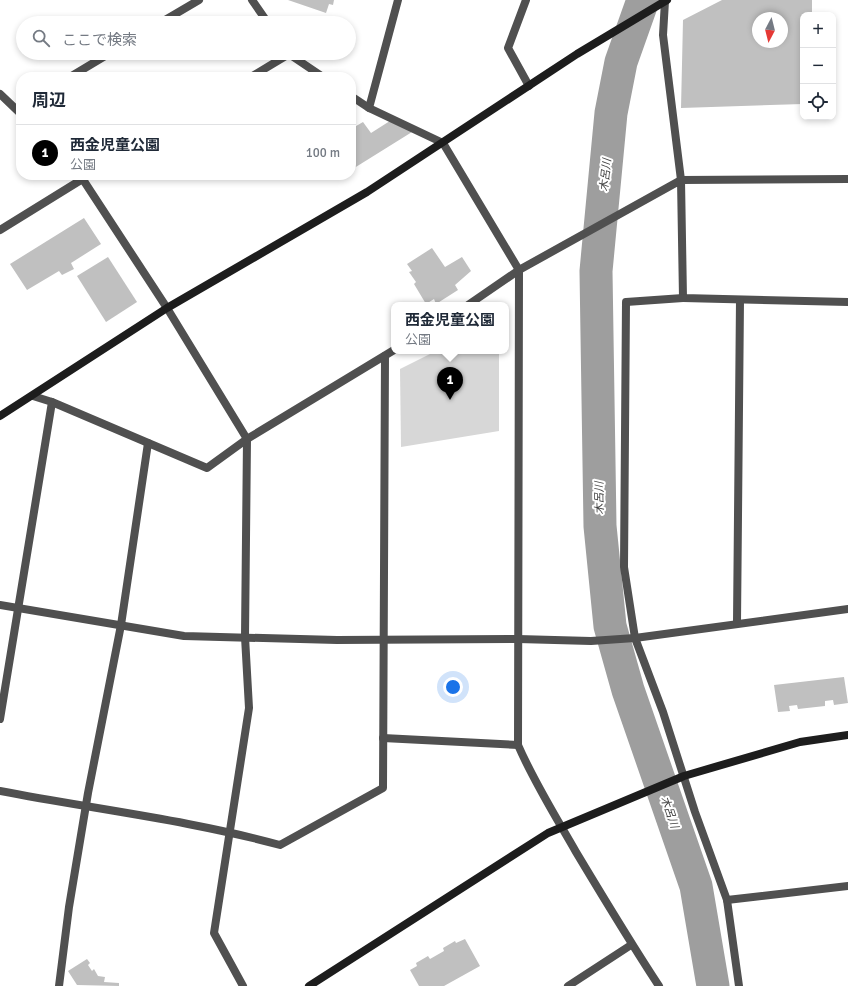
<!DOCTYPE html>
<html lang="ja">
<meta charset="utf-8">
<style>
:root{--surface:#fff;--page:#f2f2f3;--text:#1f2937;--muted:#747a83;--line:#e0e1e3;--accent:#000}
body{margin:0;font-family:Signika,"Noto Sans JP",sans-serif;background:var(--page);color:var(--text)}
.controls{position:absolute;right:12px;top:12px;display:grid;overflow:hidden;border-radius:8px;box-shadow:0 2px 6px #0003}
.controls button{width:36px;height:36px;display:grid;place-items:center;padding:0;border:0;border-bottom:1px solid var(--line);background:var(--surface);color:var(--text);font:20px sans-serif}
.compass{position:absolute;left:752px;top:12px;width:36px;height:36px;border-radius:50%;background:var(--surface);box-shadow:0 2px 6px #0003;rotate:187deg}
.you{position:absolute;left:453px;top:687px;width:14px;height:14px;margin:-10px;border:3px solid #fff;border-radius:50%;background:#1a73e8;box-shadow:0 0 0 6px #1a73e833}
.badge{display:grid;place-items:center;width:26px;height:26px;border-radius:50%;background:var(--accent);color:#fff;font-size:13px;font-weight:700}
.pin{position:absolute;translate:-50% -33px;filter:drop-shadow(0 1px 2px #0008)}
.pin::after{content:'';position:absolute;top:21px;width:14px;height:12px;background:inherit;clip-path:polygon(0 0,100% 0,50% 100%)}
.popup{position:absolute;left:391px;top:302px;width:118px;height:52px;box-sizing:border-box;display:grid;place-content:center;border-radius:8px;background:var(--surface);filter:drop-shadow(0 1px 3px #0005);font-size:13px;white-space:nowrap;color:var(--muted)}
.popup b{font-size:15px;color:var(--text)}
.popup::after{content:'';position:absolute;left:50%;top:100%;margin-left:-8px;border:8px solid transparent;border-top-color:var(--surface)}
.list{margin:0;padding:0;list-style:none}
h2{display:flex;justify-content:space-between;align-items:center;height:52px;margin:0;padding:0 16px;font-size:17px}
h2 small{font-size:13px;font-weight:400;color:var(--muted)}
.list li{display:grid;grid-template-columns:26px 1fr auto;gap:12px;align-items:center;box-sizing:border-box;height:56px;padding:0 16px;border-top:1px solid var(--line)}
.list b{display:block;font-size:15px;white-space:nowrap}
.list p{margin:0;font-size:13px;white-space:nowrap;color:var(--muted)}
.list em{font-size:13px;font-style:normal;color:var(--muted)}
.icon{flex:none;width:22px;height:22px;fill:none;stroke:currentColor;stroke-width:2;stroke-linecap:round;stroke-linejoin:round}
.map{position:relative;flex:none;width:848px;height:986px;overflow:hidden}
.search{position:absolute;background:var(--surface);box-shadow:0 2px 6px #0003;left:16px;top:16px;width:340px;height:44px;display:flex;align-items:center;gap:10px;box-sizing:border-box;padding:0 14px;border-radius:22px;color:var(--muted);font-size:15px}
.panel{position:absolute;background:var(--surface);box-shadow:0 2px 6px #0003;left:16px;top:72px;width:340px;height:108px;border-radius:16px}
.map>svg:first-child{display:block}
</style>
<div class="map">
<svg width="848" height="986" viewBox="0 0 848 986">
<rect width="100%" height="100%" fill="#fff"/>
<path fill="#d7d7d7" d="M436,351H499V431L401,447L400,369Z"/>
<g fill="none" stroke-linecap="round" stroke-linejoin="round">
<path stroke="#9e9e9e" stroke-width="33" d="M643,0L621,62L611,113L596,271L600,526L610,626L628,690L696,886L713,986"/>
</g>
<g fill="#c0c0c0" fill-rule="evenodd">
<path d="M288,0H334L333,5L329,4L326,13Z"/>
<path d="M722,0H812V15H803V104L681,108L683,20ZM758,18H782V42H758Z"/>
<path d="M393,119L412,132L351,170V129L363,122L371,133Z"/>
<path d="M84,218L101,244L71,263L74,269L62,275L59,271L27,290L10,264Z"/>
<path d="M432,248L445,267L462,257L471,271L455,285L458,290L436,304L434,299L426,304L414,284L416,282L409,272L412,271L407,264Z"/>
<path d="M108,257L137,302L106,322L77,276Z"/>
<path d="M844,677L848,703L834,705L833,700L825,701V706L798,709L797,705L789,706L790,711L778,712L774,685Z"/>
<path d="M465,939L480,966L444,986H419L410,970L417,966L416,963L428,956L430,959L444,951L443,948L455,941L456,943Z"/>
<path d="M87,959L90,963L88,965L92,971L94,969L98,976L105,977L104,982L119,983V986L77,985L68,971Z"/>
</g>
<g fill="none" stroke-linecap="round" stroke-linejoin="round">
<g stroke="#505050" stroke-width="8">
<path d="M252,0L268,23"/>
<path d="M398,0L369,108L443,143L519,270L681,180L683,298L848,302"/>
<path d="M526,0L508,48L529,86"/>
<path d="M665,1L663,35L681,180L848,179"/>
<path d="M160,23L199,0"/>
<path d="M289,54L323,77"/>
<path d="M70,77L110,53"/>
<path d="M251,77L289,54L288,53"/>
<path d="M0,94L21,114"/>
<path d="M351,96L369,108"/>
<path d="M80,175L167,308L247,439L245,637L249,708L214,933L243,986"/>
<path d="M0,230L89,175"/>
<path d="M519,270L518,745C534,782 556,817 576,852C603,897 630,942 659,986"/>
<path d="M683,298L626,302L624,567L635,638L663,712L695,812L727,900L739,986"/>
<path d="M468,305L519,270"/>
<path d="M52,402L207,468L247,439L394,350"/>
<path d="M0,605L184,636L337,640L518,639L591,641L635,638L848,609"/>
<path d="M737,623L740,300"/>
<path d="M0,719L52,402L33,396"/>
<path d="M383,738L518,745"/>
<path d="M0,791C93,809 189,820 280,845L383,788L385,356"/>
<path d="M727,900L848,886"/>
<path d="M59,986L69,907L88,793L121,625L148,443"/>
<path d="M568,986L631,945"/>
</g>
<g stroke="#1d1d1d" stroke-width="8">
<path d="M0,416L167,308L367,192L577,54L667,0"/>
<path d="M309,986L548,833L684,776L800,742L848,735"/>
</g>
</g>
<g text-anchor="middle" stroke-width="4" stroke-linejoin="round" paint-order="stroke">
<g font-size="11" font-style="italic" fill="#3f3f3f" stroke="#fff">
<text transform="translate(605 175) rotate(-84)" y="4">木呂川</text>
<text transform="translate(599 498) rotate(-91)" y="4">木呂川</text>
<text transform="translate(670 812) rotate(71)" y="4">木呂川</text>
</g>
</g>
</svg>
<div class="controls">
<button>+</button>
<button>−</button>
<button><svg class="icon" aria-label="locate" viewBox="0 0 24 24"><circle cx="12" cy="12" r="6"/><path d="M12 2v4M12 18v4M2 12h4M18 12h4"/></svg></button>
</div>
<svg class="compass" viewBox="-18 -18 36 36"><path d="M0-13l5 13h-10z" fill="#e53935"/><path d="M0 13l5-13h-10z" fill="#747a83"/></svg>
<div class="you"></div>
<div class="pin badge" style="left:450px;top:400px">1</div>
<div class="popup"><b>西金児童公園</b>公園</div>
<div class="search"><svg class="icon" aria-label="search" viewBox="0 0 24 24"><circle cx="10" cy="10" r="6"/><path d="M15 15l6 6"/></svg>ここで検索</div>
<section class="panel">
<h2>周辺<small></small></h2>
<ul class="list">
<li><span class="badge">1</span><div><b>西金児童公園</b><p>公園</p></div><em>100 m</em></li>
</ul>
</section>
</div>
